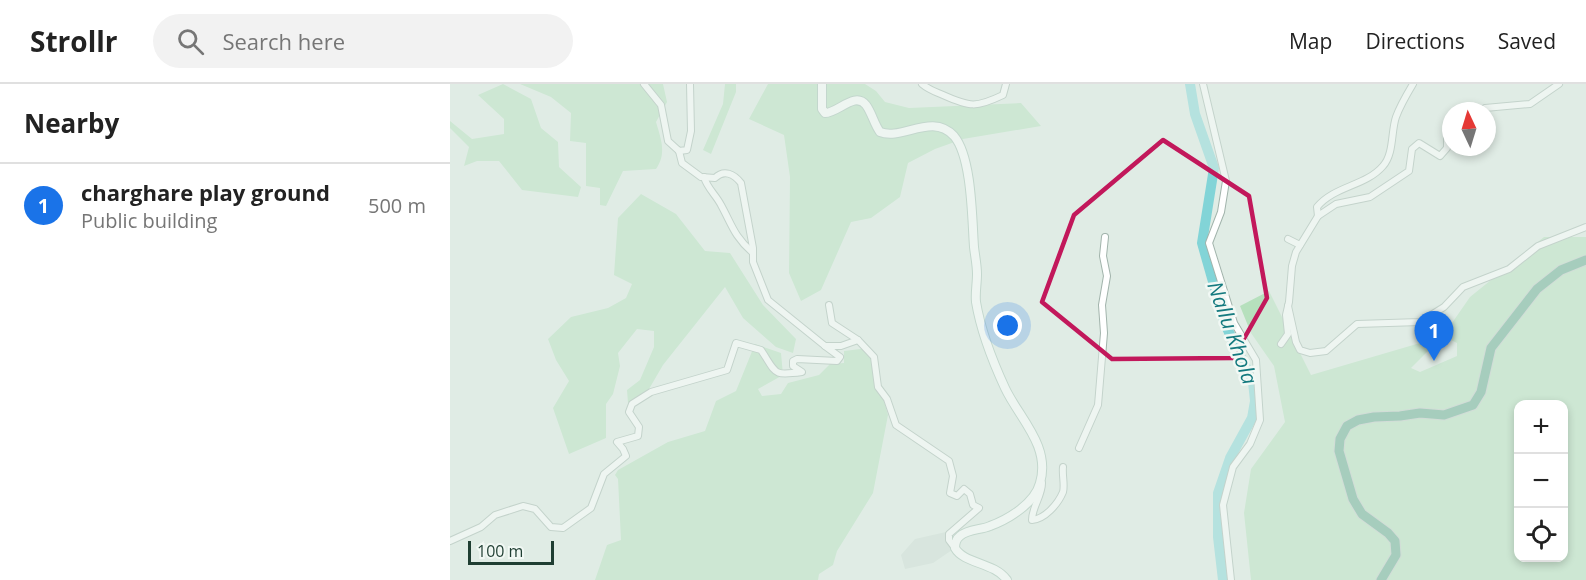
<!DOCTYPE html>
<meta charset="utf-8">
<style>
:root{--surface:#fff;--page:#f2f2f2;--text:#222;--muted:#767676;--line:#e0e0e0;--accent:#1a73e8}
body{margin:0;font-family:"Open Sans",sans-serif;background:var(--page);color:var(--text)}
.controls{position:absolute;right:18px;bottom:18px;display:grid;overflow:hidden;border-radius:12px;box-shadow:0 3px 9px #0003}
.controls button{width:54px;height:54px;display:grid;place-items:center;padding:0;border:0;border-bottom:2px solid var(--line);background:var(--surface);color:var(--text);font:30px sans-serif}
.compass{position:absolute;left:992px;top:18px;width:54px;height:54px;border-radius:50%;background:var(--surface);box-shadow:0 3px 9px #0003;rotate:356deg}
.scale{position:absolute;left:18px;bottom:15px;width:86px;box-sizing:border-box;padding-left:6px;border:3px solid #1f3e32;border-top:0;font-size:16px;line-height:21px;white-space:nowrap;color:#1f3e32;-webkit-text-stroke:4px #f1f8f4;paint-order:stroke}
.you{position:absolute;left:558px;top:242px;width:21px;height:21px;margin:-15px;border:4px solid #fff;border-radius:50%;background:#1a73e8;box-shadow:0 0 0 9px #1a73e833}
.badge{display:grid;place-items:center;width:39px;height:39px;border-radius:50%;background:var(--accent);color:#fff;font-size:20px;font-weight:700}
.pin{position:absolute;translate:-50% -50px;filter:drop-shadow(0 2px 3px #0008)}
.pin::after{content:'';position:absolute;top:32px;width:21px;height:18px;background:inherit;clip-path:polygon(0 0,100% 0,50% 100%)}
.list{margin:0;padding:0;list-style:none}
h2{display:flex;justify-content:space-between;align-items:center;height:78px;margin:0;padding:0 24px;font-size:26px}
h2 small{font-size:20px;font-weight:400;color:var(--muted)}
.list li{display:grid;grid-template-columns:39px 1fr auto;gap:18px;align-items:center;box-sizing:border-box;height:84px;padding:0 24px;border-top:2px solid var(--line)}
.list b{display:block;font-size:22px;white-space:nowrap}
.list p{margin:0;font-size:20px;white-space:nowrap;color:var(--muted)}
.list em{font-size:20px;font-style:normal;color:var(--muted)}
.icon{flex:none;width:33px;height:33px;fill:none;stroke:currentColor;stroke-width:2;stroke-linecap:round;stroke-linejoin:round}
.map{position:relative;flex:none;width:1136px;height:496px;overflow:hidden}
header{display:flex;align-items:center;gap:36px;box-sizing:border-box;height:84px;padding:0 30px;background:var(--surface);border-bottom:2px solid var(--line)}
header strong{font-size:28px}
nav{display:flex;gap:33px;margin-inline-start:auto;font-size:21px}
.search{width:420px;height:54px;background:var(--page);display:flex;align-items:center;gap:15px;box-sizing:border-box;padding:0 21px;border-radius:33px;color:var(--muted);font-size:22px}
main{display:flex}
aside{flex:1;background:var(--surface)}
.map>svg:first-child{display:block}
</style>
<header>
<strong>Strollr</strong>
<div class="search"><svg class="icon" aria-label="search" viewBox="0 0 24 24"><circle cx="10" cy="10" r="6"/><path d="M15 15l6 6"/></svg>Search here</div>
<nav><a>Map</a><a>Directions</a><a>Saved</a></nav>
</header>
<main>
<aside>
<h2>Nearby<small></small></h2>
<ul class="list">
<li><span class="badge">1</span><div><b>charghare play ground</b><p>Public building</p></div><em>500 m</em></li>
</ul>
</aside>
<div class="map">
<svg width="1136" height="496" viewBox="0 0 1136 496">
<rect width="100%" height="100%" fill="#e0ece5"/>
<path fill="#cedcd4" d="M496,448L502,466L483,479L455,485L451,471L465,455Z"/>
<g fill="#b6e0bd" fill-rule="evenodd">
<path d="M53,0L81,15L91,44L108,58L109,83L131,103L128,113L72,106L49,77H27L14,82L19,63L0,44V37L22,55L54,50V35L28,11Z"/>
<path d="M70,0H213L217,18L206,38C211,55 217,70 206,85L173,87L156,122L150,121V104L136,102V59L120,57L121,29L101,13Z"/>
<path d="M275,0H286V8L261,70L253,66L273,20Z"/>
<path d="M318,0H415L426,7L435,18L459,24L571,19L591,42L513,55L485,65L458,79L450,113L421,134L401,138L371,206L351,217L339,189L340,93L334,51L299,35Z"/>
<path d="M191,110L226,130L255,167L280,169L313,221L346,255L343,269L326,263L293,234L275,203L213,281L199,305L178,319L177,306L190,296L204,263V247L187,245L168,269L170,282L163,310L156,320V354L119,370L103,324L119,297L106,276L98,255L121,233L158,224L176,214L182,200L164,191L168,134Z"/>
<path d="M1094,153H1136V496H801L794,429L801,385L835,338L824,282L801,249L790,222L819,207L861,291L970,259L980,265L961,284L970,288L1007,272V259L993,252L1020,213ZM1068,320H1114V474H1068Z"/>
<path d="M305,260L331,269L333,291L308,305L312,312L331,310L338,299L369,291L380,280L394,279V267L419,264L438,331L423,409L387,467L383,481L369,490L368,496H145L157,461L171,456L168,395L165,391L168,386L218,358L255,347L266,317L286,307Z"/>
</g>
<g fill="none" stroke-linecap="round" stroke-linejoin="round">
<path stroke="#82d4d7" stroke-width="10" d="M740,0L745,30L764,84L752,159L775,240L803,298L805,317L802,334L780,374L768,409V453L773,496"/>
<g stroke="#a2b4ac" stroke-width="8">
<g id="minor">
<path d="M194,0L211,21L218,57L229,67L237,66L241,47L240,0"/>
<path d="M472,0C479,6 486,8 493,11C520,23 526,24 553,11L556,0"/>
<path d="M753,0L776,97L771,128L759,159L784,239L806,276L810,336L800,360L783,383L773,421L781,496"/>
<path d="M1032,27L1035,24L1080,20L1109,0"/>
<path d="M229,67L232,79L251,93L265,94C274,85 284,90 291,99L303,164V178L318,216L375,262H391L408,256"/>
<path d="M254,93C257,104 266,111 271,121C282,141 284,152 302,168"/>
<path d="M868,132L886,120L920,113L959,87L962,65L969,59L990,72L997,64V52L1001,50"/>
<path d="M838,155L850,161"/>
<path d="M379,221L382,239L408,256L424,273L428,303L437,315L446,341L499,377L503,392L500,409L507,412L514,405L520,410L523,421L529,424L499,450V456L505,464"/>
<path d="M838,222L846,258L850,266L860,269L876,267L907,240L970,238L994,223L1013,203L1059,185L1088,162L1136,143"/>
<path d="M831,260L838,250L836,231L839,218L842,182L846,168L868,132L867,123C884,102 916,102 933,82C944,70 941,47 946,33C950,22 957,10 963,0"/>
<path d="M629,364L648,321L654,249L652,221L657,192L653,172L655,153"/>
<path d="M592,399C592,412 582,423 582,436C595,435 608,420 613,408C615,401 612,391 613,383"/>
<path d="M0,457L31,443L45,431L73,422L85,425L101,443L113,444L141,424L154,390L176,372L173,365L167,358L188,352L189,343L179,328L182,320L201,308L277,286L286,259L311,266C327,290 322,292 352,288L343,282V277L347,275L387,277L390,273L375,262"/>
</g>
</g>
<g stroke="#a0bcaf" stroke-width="10">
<path id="secondary" d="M372,0V25L375,29C388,29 405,7 416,21C422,29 424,40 430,48C452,57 482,28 504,52C522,73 522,135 524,163C525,172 527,181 527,190C527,200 525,209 526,218C531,248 542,276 555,304C569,334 601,362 590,399C585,419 559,435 540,442C531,446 518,445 510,452C506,455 505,459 505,464C514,480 544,478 557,496"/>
</g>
<g stroke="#c0c9c6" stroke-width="11">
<path id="primary" d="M931,496L946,471L945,457L938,449L912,430L903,415L889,367L890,355L897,342L908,336L924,333L950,332L970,329L994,331L1023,321L1031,308L1041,264L1087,205L1111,186L1136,176"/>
</g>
<use href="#minor" stroke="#fff" stroke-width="6"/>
<use href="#secondary" stroke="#fff" stroke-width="8"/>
<use href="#primary" stroke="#60a68c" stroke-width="9"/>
</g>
<path d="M0 0H1136V496H0ZM713,56L799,112L817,214L783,274L662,275L592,218L624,131Z" fill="#e0ece5" fill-opacity=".55" fill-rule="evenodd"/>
<path fill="none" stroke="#c2185b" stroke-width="4.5" stroke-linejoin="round" d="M713,56L799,112L817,214L783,274L662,275L592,218L624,131Z"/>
<g text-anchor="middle" stroke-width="5" stroke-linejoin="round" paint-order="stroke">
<g font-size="21" font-style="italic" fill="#147a7f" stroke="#f1f8f4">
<text transform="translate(782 249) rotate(70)" y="7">Nallu Khola</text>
</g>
</g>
</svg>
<div class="controls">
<button>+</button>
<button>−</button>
<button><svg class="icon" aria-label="locate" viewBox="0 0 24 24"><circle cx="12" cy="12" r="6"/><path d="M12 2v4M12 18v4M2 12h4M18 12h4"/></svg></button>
</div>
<svg class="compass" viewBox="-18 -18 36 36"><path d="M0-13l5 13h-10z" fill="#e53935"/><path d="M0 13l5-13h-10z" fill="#767676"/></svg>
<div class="scale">100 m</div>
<div class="you"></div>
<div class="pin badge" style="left:984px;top:277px">1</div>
</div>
</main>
